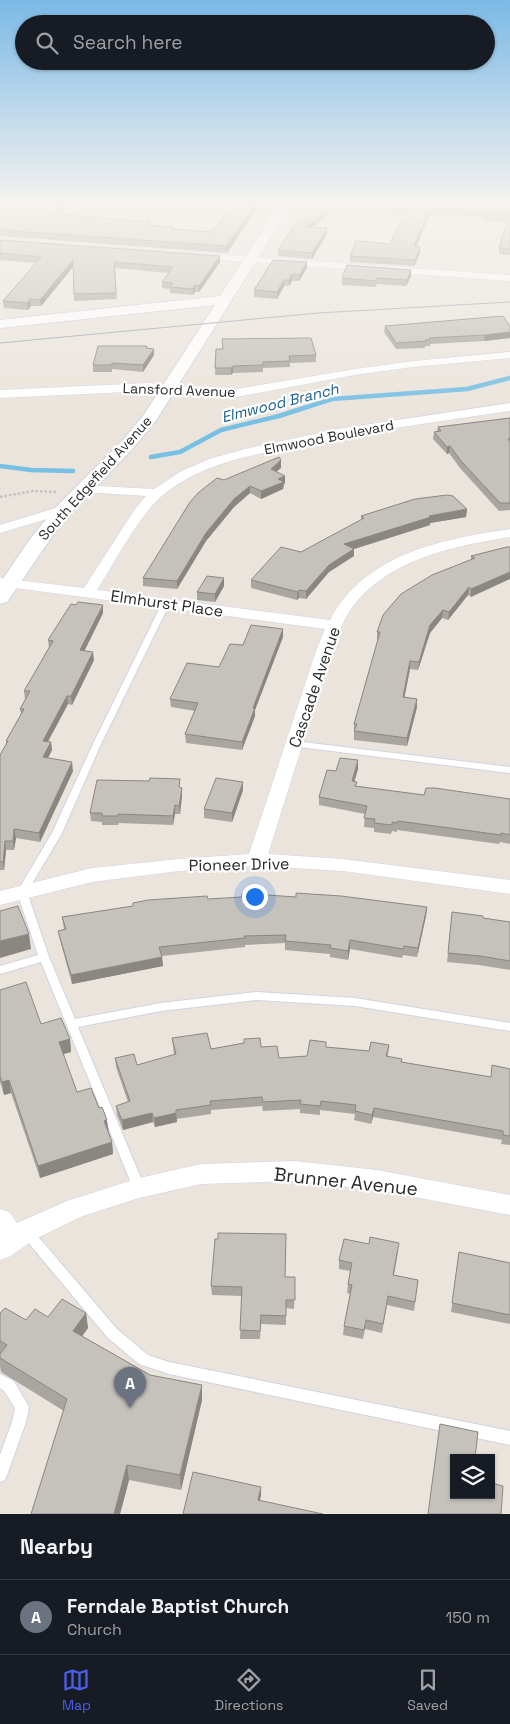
<!DOCTYPE html>
<style>
:root{--surface:#171b24;--page:#20242c;--text:#f1f3f6;--muted:#9ea1a6;--line:#363941;--accent:#4a5ee9}
body{margin:0;font-family:"Space Grotesk",sans-serif;background:var(--page);color:var(--text)}
.controls{position:absolute;right:15px;bottom:15px;display:grid;overflow:hidden;border-radius:0px;box-shadow:0 1px 4px #0004}
.controls button{width:45px;height:45px;display:grid;place-items:center;padding:0;border:0;border-bottom:1px solid var(--line);background:var(--surface);color:var(--text);font:25px sans-serif}
.you{position:absolute;left:254px;top:896px;width:18px;height:18px;margin:-12px;border:4px solid #fff;border-radius:50%;background:#1a73e8;box-shadow:0 0 0 8px #1a73e833}
.badge{display:grid;place-items:center;width:32px;height:32px;border-radius:50%;background:var(--accent);color:#fff;font-size:16px;font-weight:700}
.pin{position:absolute;translate:-50% -41px;filter:drop-shadow(0 1px 2px #0008)}
.pin::after{content:'';position:absolute;top:26px;width:18px;height:15px;background:inherit;clip-path:polygon(0 0,100% 0,50% 100%)}
.list{margin:0;padding:0;list-style:none}
h2{display:flex;justify-content:space-between;align-items:center;height:65px;margin:0;padding:0 20px;font-size:21px}
h2 small{font-size:16px;font-weight:400;color:var(--muted)}
.list li{display:grid;grid-template-columns:32px 1fr auto;gap:15px;align-items:center;box-sizing:border-box;height:75px;padding:0 20px;border-top:1px solid var(--line)}
.list b{display:block;font-size:19px;white-space:nowrap}
.list p{margin:0;font-size:16px;white-space:nowrap;color:var(--muted)}
.list em{font-size:16px;font-style:normal;color:var(--muted)}
.icon{flex:none;width:28px;height:28px;fill:none;stroke:currentColor;stroke-width:2;stroke-linecap:round;stroke-linejoin:round}
.map{position:relative;flex:none;width:510px;height:1514px;overflow:hidden}
.search{position:absolute;background:var(--surface);box-shadow:0 1px 4px #0004;left:15px;right:15px;top:15px;height:55px;display:flex;align-items:center;gap:12px;box-sizing:border-box;padding:0 18px;border-radius:28px;color:var(--muted);font-size:19px}
.sheet{height:140px;background:var(--surface)}
nav{display:flex;justify-content:space-around;align-items:center;box-sizing:border-box;height:70px;border-top:1px solid var(--line);background:var(--surface);font-size:14px;color:var(--muted)}
nav a{display:grid;justify-items:center;gap:2px}
nav .on{color:var(--accent)}
.map>svg:first-child{display:block}
</style>
<div class="map">
<svg width="510" height="1514" viewBox="0 0 510 1514">
<rect width="100%" height="100%" fill="#eae4dc"/>
<g fill="none" stroke-linecap="round" stroke-linejoin="round">
<g stroke="#78c0e3" stroke-width="4.5">
<path d="M151,457L180,452L221,430L279,416L332,399L467,389L510,378"/>
<path d="M0,466L31,470L73,471"/>
</g>
<g stroke="#d1d3e0" stroke-width="2">
<g id="service">
<path d="M163,601H166L170,603L101,744L62,833L27,892L49,957L75,1019L161,1003L257,992L355,998L510,1023V1031L355,1006L257,1000L161,1011L78,1027L145,1188L143,1192L139,1193L135,1192L133,1188L41,962L0,974V966L38,955L17,892L52,833L93,744Z"/>
<path d="M294,741L510,767V773L291,746L290,744Z"/>
<path d="M26,1226L30,1227L117,1329L148,1355L169,1362L510,1431V1445L169,1374L139,1364L107,1337L22,1235L20,1231L22,1227Z"/>
<path d="M0,1374L14,1381L29,1407L26,1422L7,1475L5,1480L0,1482V1455L12,1422L15,1408L4,1391L0,1388Z"/>
</g>
</g>
<g stroke="#d1d3e0" stroke-width="1">
<g id="minor">
<path d="M197,253L510,275V281L194,258L192,256Z"/>
<path d="M510,352V358L413,367L355,375L236,397H213L148,391L0,398V390L148,383L213,389H236L355,369L413,361Z"/>
<path d="M510,403V411C437,422 364,431 292,447C247,456 198,465 162,496C139,515 114,564 97,590L330,620C365,554 442,539 510,529V537C456,546 396,557 358,600C345,614 338,634 332,651L268,854L343,859L510,880V894L343,871L257,866L179,871L92,882L0,905V891L92,868L179,859L249,854L316,651L325,629L0,586V578L84,588L135,509L146,496L84,492L77,488L79,485L154,489L180,472L209,459L245,449L338,429Z"/>
<path d="M62,506L67,507L69,510L67,513L0,533V525Z"/>
<path d="M295,1161L377,1170L510,1195V1215L377,1190L295,1181L201,1184L139,1198L83,1216L35,1239L9,1257L0,1260V1209L9,1212L17,1223L67,1201L139,1178L201,1164Z"/>
</g>
</g>
<g stroke="#d1d3e0" stroke-width="2">
<path id="tertiary" d="M280,204H292L155,422L134,447L60,525L7,602L0,604V583L31,538L56,507L123,440L143,416L215,305L0,328V320L220,296Z"/>
</g>
<path stroke="#c3c3c3" stroke-width="2.5" stroke-dasharray="2.5 2" stroke-linecap="butt" d="M0,497L33,491L56,492"/>
<use href="#service" fill="#fff" fill-rule="evenodd"/>
<use href="#minor" fill="#fff" fill-rule="evenodd"/>
<use href="#tertiary" fill="#fff" fill-rule="evenodd"/>
<path stroke="#9fa1b1" stroke-width="1" d="M0,343L318,313L510,302"/>
</g>
<g fill="#a9a6a1">
<path d="M0,204H71L61,214L150,222V225L173,227V229L212,232L234,204H260L227,253L0,236Z"/>
<path d="M510,204V255L499,254V248L507,222L483,220V217L430,214L416,247L420,253L414,266L350,262V256L390,244L403,215L377,213V208Z"/>
<path d="M324,219L313,227L327,228V234L312,259L278,256V250Z"/>
<path d="M0,240L220,262L199,292H195L193,295L170,293V289L162,288V282L169,273L115,268L117,299L74,301L73,267L41,306H31L28,310L4,308L3,301L36,263L0,260Z"/>
<path d="M307,268L299,281H292L289,286H284L277,299L254,297V290Z"/>
<path d="M411,270V276L406,286L377,284L376,287L342,285V278Z"/>
<path d="M385,326H510V338L484,341L430,344V346H425V348L396,349L384,332Z"/>
<path d="M147,348L154,355L143,372L112,369V372H93V365Z"/>
<path d="M216,349L316,355V362L290,363V367L263,368V372L233,373L231,375H215Z"/>
<path d="M510,418V510L499,511L460,468L449,453L447,454L433,439L434,432L437,431L438,427Z"/>
<path d="M281,468L276,472L285,476V483L284,484L283,489L261,499L250,493L234,507L206,541L177,589L143,586V578L224,480Z"/>
<path d="M467,509L466,517L430,523V525L354,549V556L329,572L306,599L299,598L297,600L251,588V580L361,520V516Z"/>
<path d="M507,547L471,597L468,595L448,620L442,618L430,633L418,670L410,669L404,697L417,699V707L407,746L354,740V724L378,640H377V632L471,560V556Z"/>
<path d="M224,586L215,602L197,600V592Z"/>
<path d="M76,605H103V613L84,651L94,660L72,705L68,704L48,741L51,742L52,750L48,758L73,771L40,842L16,838L14,850H6L4,870H0V755L6,745V741L21,714L20,709L26,699H25L24,691L49,648L48,640Z"/>
<path d="M283,637L255,710V716L242,750L186,743L185,734L195,711L171,707L170,699L219,667L243,645Z"/>
<path d="M358,769L354,782H357L356,786L424,795L510,799V844L500,842L499,844L397,830V832L392,831L391,834L374,832V828L364,827L365,814L319,805V797L336,771Z"/>
<path d="M180,788H182V796L180,814H175L173,825L119,823L118,825H102V822L91,821L90,813Z"/>
<path d="M243,790L232,822L204,818V809Z"/>
<path d="M208,899L427,907L426,916L417,957L403,955L402,958L350,949L348,960L330,957V954L285,950V943L245,945V947L162,956L163,966L72,984L60,940L58,931L64,929L62,917L133,906V903Z"/>
<path d="M452,912L483,918L510,922V970L479,965L447,962Z"/>
<path d="M0,990L41,1024L70,1039L71,1052L63,1054L77,1092L109,1133L112,1142L113,1154L40,1178L11,1093L4,1095L0,1082Z"/>
<path d="M172,1038L211,1049L244,1043V1039L261,1047L279,1058L307,1056L326,1047L369,1051L389,1045L388,1056L402,1062L491,1077L510,1069V1145L501,1144L502,1140L373,1117L371,1124L354,1120L355,1114L320,1110V1115L300,1113V1109L263,1111L262,1106L211,1110V1114L177,1119V1122L155,1127L153,1122L123,1130L117,1115L116,1106L128,1102L116,1067L115,1058L137,1065L174,1055Z"/>
<path d="M398,1252L394,1275L418,1280L414,1311L387,1305L382,1333L365,1329L363,1339L343,1335L344,1326L350,1294L347,1293L348,1284L350,1271L339,1269V1260Z"/>
<path d="M459,1252L510,1263V1324L451,1312Z"/>
<path d="M285,1277H295L294,1309L286,1308V1325L261,1324L260,1339H240L242,1296L212,1295L211,1286Z"/>
<path d="M0,1313L26,1320L86,1313L88,1328L82,1336L150,1375L202,1400L181,1490L129,1480L120,1514H31L64,1411L1,1372L0,1367Z"/>
</g>
<g fill="#8a8783">
<path d="M64,204H71L55,220L54,214Z"/>
<path d="M256,204H260L227,253L226,246Z"/>
<path d="M329,204H333L324,219L305,232V227Z"/>
<path d="M430,209V214L413,252L414,246Z"/>
<path d="M327,228V234L312,259V253Z"/>
<path d="M420,247V253L414,266L415,260Z"/>
<path d="M220,256V262L199,292V286Z"/>
<path d="M73,260L74,266L41,306L40,300Z"/>
<path d="M307,262V268L299,281V275Z"/>
<path d="M411,270V276L406,286L407,280Z"/>
<path d="M292,274V281L289,286V280Z"/>
<path d="M284,280V286L277,299V292Z"/>
<path d="M195,285V292L193,295V289Z"/>
<path d="M30,299L31,306L28,310L27,303Z"/>
<path d="M510,332V338L484,341L485,335Z"/>
<path d="M154,349V355L143,372V365Z"/>
<path d="M233,366V373L231,375V368Z"/>
<path d="M450,446L449,453L447,454V447Z"/>
<path d="M281,460V468L271,476V469Z"/>
<path d="M285,476V483L284,484L283,489L261,499V491L278,479Z"/>
<path d="M250,486V493L234,507L206,541L177,589V581L206,533L234,499Z"/>
<path d="M467,509L466,517L430,523V525L354,549V556L329,572L306,599V591L329,565L344,544L429,516Z"/>
<path d="M510,572V579L471,597V589Z"/>
<path d="M224,578V586L215,602V594Z"/>
<path d="M469,587L468,595L448,620L449,612Z"/>
<path d="M299,590V598L297,600L298,592Z"/>
<path d="M103,605V613L81,658L80,650Z"/>
<path d="M443,610L442,618L430,633L418,670L419,662L430,625Z"/>
<path d="M283,629V637L255,710V716L242,750V742L253,708Z"/>
<path d="M93,652L94,660L72,705L71,696Z"/>
<path d="M410,661V669L403,705V697Z"/>
<path d="M67,696L68,704L44,749L43,741Z"/>
<path d="M417,699V707L407,746V738Z"/>
<path d="M51,742L52,750L44,765L43,757Z"/>
<path d="M358,760V769L352,790V781Z"/>
<path d="M72,762L73,771L40,842L39,833Z"/>
<path d="M243,782V790L232,822V813Z"/>
<path d="M182,788V796L180,814L179,806Z"/>
<path d="M175,805V814L173,825V816Z"/>
<path d="M14,829L16,838L14,850L13,841Z"/>
<path d="M5,841L6,850L4,870L3,862Z"/>
<path d="M427,907L426,916L417,957L418,948Z"/>
<path d="M29,934L31,949L0,958V941Z"/>
<path d="M350,940V949L348,960V951Z"/>
<path d="M162,957L163,966L72,984L71,975Z"/>
<path d="M70,1039L71,1052L60,1055L59,1042Z"/>
<path d="M9,1080L11,1093L4,1095L2,1082Z"/>
<path d="M374,1108L373,1117L371,1124L372,1115Z"/>
<path d="M152,1113L153,1122L123,1130L122,1120Z"/>
<path d="M176,1113L177,1122L155,1127L154,1118Z"/>
<path d="M107,1120L109,1133L104,1121Z"/>
<path d="M112,1142L113,1154L40,1178L38,1166Z"/>
<path d="M86,1313L88,1328L75,1346L73,1331Z"/>
<path d="M202,1385V1400L181,1490L180,1475Z"/>
<path d="M127,1465L129,1480L120,1514H114Z"/>
<path d="M261,1487V1496L258,1508V1500Z"/>
</g>
<g fill="#c5c1bb" stroke="#8a8783">
<path d="M0,204H64L54,214L150,222L147,225L173,227L171,229L212,232L234,204H256L226,246L0,230Z"/>
<path d="M308,204H329L324,213L305,227L327,228L312,253L278,250Z"/>
<path d="M378,204H510V249L499,248L509,216L483,214L484,211L430,209L414,246L420,247L415,260L350,256L356,241L390,244L406,210L377,208Z"/>
<path d="M0,240L220,256L199,286L195,285L193,289L170,287L173,283L162,282L173,267L114,262L116,293L74,294L73,260L40,300L30,299L27,303L3,301L41,257L0,253Z"/>
<path d="M273,260L307,262L299,275L292,274L289,280H284L277,292L254,290Z"/>
<path d="M347,265L411,270L407,280L377,278L376,281L342,278Z"/>
<path d="M503,316L510,326V332L485,335L429,338L430,340H425L426,341L396,343L385,326Z"/>
<path d="M311,338L316,355L289,356L290,361L263,362V365L233,366L231,368H215L216,349H223L222,339Z"/>
<path d="M98,346H147L146,348L154,349L143,365L112,363V365H93Z"/>
<path d="M510,418V439H508L510,442V503H500L461,461L450,446L447,447L434,432L441,431L438,427Z"/>
<path d="M279,457L281,460L271,469L285,476L278,479L284,482L261,491L250,486L234,499L206,533L177,581L143,578L190,502L198,493L217,478L224,480Z"/>
<path d="M447,495L453,496L467,509L429,516L431,517L344,544L354,549L329,565L306,591L299,590L298,592L251,580L281,547L301,552L364,518L361,516L415,499Z"/>
<path d="M507,547H510V572L471,589L469,587L449,612L443,610L430,625L419,662L410,661L403,697L417,699L407,738L354,731L357,724H354L380,632H377L383,615L401,594L432,575L475,558L471,556Z"/>
<path d="M207,576L224,578L215,594L197,592Z"/>
<path d="M78,602L103,605L80,650L93,652L71,696H67L43,741L51,742L43,757L72,762L39,833L14,829L13,841H5L3,862H0V755L8,741H6L24,709H20L30,691H24L53,641L48,640L71,604L76,605Z"/>
<path d="M251,625L283,629L253,708H255L242,742L185,734L198,703L170,699L187,663L219,667L230,644L243,645Z"/>
<path d="M340,758L358,760L352,781L357,782L355,786L424,795L426,788H435L510,799V835L501,833V835L398,821L397,823L392,822V825L374,823L375,819L364,818L367,806L319,797L327,770L336,771Z"/>
<path d="M150,778L180,779L179,787L182,788L179,806L175,805L173,816L118,814V816H102V813H90L97,780L149,781Z"/>
<path d="M216,778L243,782L232,813L204,809Z"/>
<path d="M296,893L341,896L427,907L418,948L404,946L403,949L350,940L348,951L330,948L331,945L285,941L286,935L244,936L245,938L159,947L162,957L71,975L58,931L66,929L62,917L133,906V903L148,900L207,896L208,899L242,897V894H253L296,897Z"/>
<path d="M18,906L29,934L0,941V911Z"/>
<path d="M452,912L483,916V918L510,922V961L480,956L448,953Z"/>
<path d="M26,982L41,1024L61,1018L70,1039L59,1042L77,1092L91,1088L99,1108L102,1107L107,1120L104,1121L112,1142L38,1166L9,1080L2,1082L0,1076V990Z"/>
<path d="M207,1033L211,1049L244,1043V1039L260,1038L261,1047L277,1046L279,1058L307,1056L310,1040L326,1042V1047L369,1051L371,1042L389,1045L386,1056L402,1059L401,1062L491,1077L492,1065L510,1069V1136L503,1135V1131L374,1108L372,1115L355,1111L356,1105L321,1101L320,1106L300,1104L301,1100L263,1102L262,1097L210,1101L211,1105L176,1110V1113L154,1118L152,1113L122,1120L116,1106L130,1101L115,1058L134,1054L137,1065L176,1054L172,1038Z"/>
<path d="M218,1233L286,1234L285,1277H295V1300H286V1316L261,1315L260,1331L240,1330L242,1287L211,1286L215,1239H218Z"/>
<path d="M370,1237L399,1243L393,1275L418,1280L415,1302L388,1296L383,1324L366,1320L364,1330L344,1326L352,1285L348,1284L352,1263L339,1260L344,1239L369,1244Z"/>
<path d="M459,1252L510,1263V1315L452,1303Z"/>
<path d="M62,1299L86,1313L73,1331L150,1375L202,1385L180,1475L127,1465L114,1514H31L67,1399L0,1358V1354L7,1345L0,1341V1313L5,1308L26,1320L35,1309L48,1317Z"/>
<path d="M440,1424L478,1432L475,1458H454V1495H491V1483L503,1486L501,1514H428Z"/>
<path d="M193,1472L261,1487L258,1500L323,1514H183Z"/>
</g>
<linearGradient id="sky" x2="0" y2="1"><stop stop-color="#7bb9e6"/><stop offset="0.49" stop-color="#f6f3ef"/><stop offset="1" stop-color="#f6f3ef" stop-opacity="0"/></linearGradient>
<rect width="510" height="416" fill="url(#sky)"/>
<g text-anchor="middle" stroke-width="4.5" stroke-linejoin="round" paint-order="stroke">
<g font-size="14" fill="#292929" stroke="#fff">
<text transform="translate(179 390) rotate(2)" y="5">Lansford Avenue</text>
<text transform="translate(329 437) rotate(-11)" y="5">Elmwood Boulevard</text>
<text transform="translate(95 478) rotate(-48)" y="5">South Edgefield Avenue</text>
</g>
<g font-size="15" font-style="italic" fill="#195e8c" stroke="#fff">
<text transform="translate(280 403) rotate(-14)" y="5">Elmwood Branch</text>
</g>
<g font-size="16" fill="#292929" stroke="#fff">
<text transform="translate(167 603) rotate(8)" y="6">Elmhurst Place</text>
<text transform="translate(314 687) rotate(-71)" y="6">Cascade Avenue</text>
<text transform="translate(239 864) rotate(-1)" y="6">Pioneer Drive</text>
</g>
<g font-size="19" fill="#292929" stroke="#fff">
<text transform="translate(346 1181) rotate(6)" y="7">Brunner Avenue</text>
</g>
</g>
</svg>
<div class="controls">
<button><svg class="icon" aria-label="layers" viewBox="0 0 24 24"><path d="M12 4l9 5-9 5-9-5zM3 14l9 5 9-5"/></svg></button>
</div>
<div class="you"></div>
<div class="pin badge" style="left:130px;top:1408px;background:#6b7280">A</div>
<div class="search"><svg class="icon" aria-label="search" viewBox="0 0 24 24"><circle cx="10" cy="10" r="6"/><path d="M15 15l6 6"/></svg>Search here</div>
</div>
<section class="sheet">
<h2>Nearby<small></small></h2>
<ul class="list">
<li><span class="badge" style="background:#6b7280">A</span><div><b>Ferndale Baptist Church</b><p>Church</p></div><em>150 m</em></li>
</ul>
</section>
<nav>
<a class="on"><svg class="icon" aria-label="map" viewBox="0 0 24 24"><path d="M3 6l6-2 6 2 6-2v14l-6 2-6-2-6 2zM9 4v14M15 6v14"/></svg>Map</a>
<a><svg class="icon" aria-label="directions" viewBox="0 0 24 24"><path d="M12 3l9 9-9 9-9-9zM9 14v-3h6M13 9l2 2-2 2"/></svg>Directions</a>
<a><svg class="icon" aria-label="saved" viewBox="0 0 24 24"><path d="M7 4h10v16l-5-4-5 4z"/></svg>Saved</a>
</nav>
